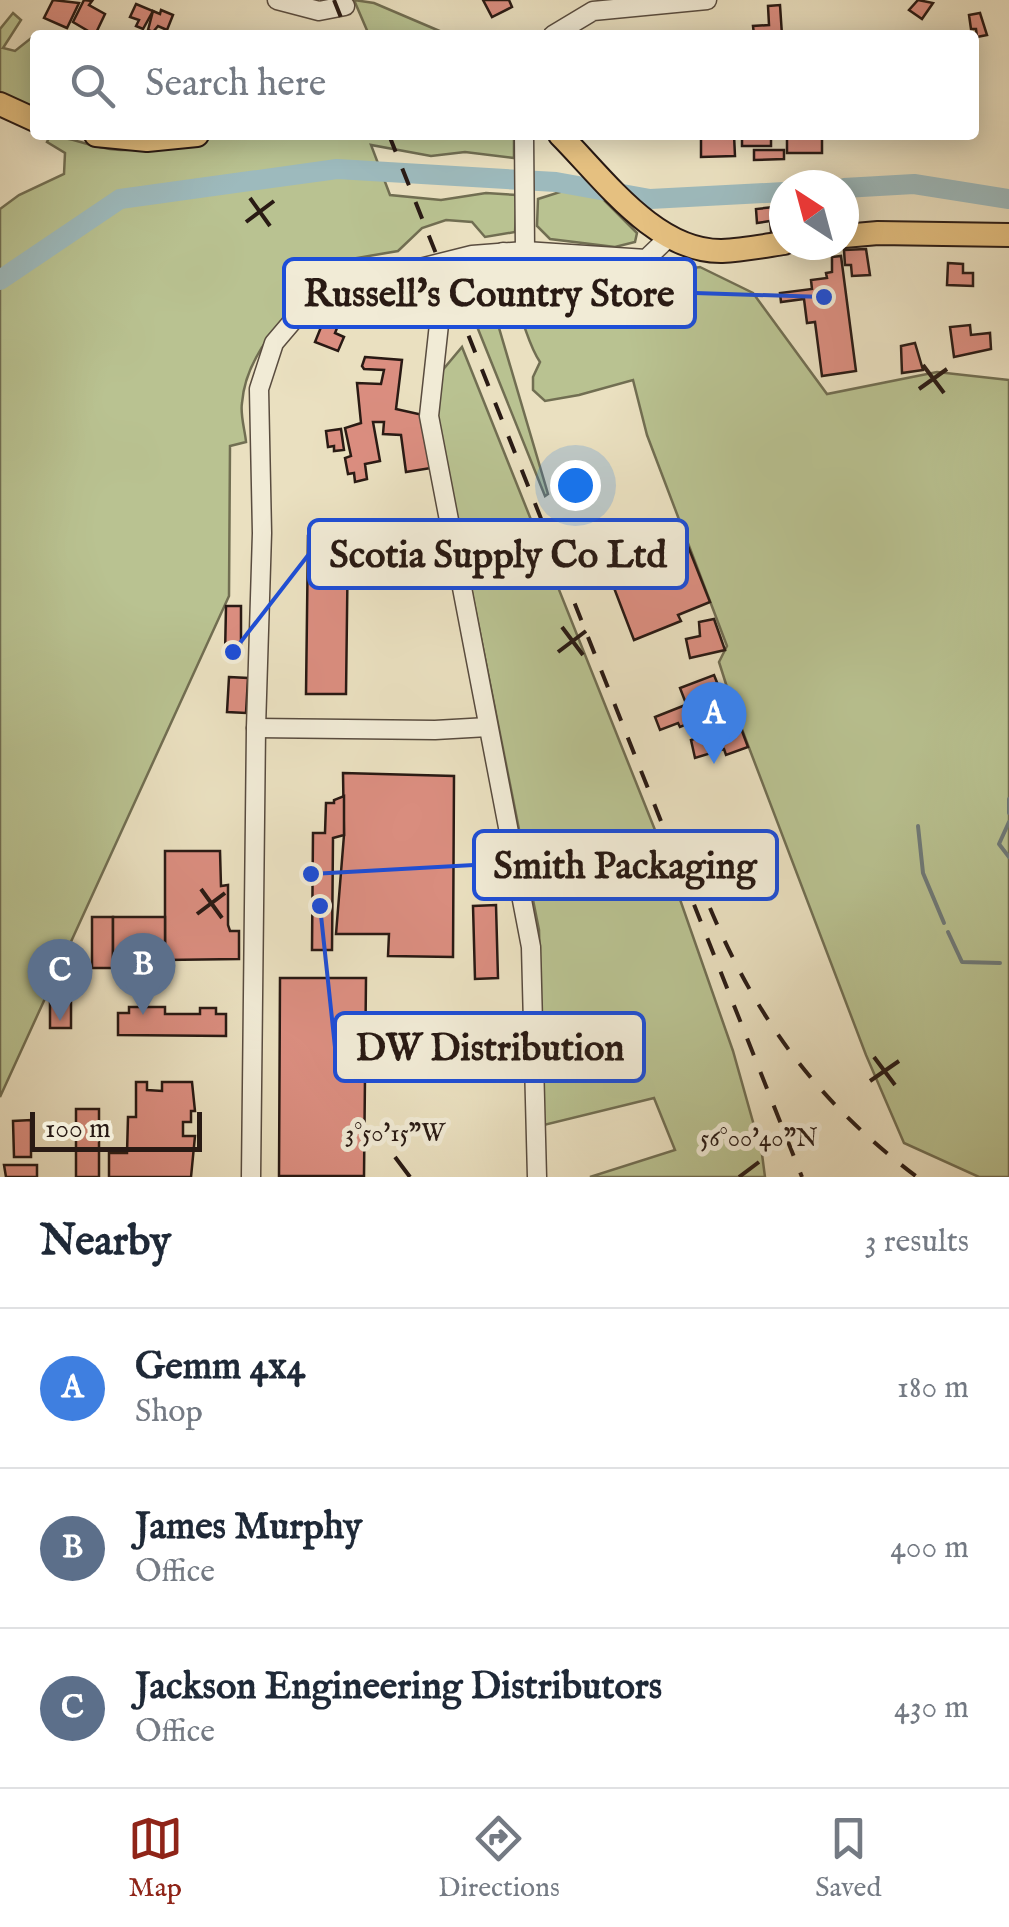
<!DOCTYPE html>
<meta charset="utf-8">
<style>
:root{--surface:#fff;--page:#f6f6f7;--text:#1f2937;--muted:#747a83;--line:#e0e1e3;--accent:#8f2418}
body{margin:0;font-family:"IM FELL English",serif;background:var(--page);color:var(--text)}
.compass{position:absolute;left:769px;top:170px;width:90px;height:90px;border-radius:50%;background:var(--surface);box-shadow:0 5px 25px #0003;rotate:324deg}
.scale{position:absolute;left:30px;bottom:25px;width:172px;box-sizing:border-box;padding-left:10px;border:5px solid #291a14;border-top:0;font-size:28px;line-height:35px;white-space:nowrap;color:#291a14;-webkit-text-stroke:8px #f1ebd6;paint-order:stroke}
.you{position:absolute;left:575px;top:485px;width:35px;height:35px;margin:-25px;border:8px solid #fff;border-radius:50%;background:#1a73e8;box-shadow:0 0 0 15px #1a73e833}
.badge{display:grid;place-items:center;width:65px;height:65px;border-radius:50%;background:var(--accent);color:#fff;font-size:32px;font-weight:700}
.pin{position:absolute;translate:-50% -82px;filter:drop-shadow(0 2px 5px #0008)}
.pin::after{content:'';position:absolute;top:52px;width:35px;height:30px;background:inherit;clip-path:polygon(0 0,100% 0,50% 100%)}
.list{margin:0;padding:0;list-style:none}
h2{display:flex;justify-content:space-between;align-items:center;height:130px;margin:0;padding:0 40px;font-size:42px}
h2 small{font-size:32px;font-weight:400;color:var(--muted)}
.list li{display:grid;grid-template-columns:65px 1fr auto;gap:30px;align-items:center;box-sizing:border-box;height:160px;padding:0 40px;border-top:2px solid var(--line)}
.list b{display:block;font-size:38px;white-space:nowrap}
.list p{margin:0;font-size:32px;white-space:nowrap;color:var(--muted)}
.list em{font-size:32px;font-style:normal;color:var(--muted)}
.icon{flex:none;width:55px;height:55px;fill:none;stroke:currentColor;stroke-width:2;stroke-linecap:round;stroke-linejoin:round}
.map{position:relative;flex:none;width:1009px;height:1177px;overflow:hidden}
.search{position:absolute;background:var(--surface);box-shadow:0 5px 25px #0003;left:30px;right:30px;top:30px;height:110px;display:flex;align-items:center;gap:25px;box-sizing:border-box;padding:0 35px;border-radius:10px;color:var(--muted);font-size:38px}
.sheet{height:610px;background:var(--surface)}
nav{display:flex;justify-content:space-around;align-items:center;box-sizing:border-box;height:140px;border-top:2px solid var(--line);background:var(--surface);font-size:28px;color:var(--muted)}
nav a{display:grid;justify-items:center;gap:5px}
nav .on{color:var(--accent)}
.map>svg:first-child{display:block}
</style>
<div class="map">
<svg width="1009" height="1177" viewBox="0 0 1009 1177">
<rect width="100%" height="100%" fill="#eae0c0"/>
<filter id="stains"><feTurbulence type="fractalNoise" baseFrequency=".002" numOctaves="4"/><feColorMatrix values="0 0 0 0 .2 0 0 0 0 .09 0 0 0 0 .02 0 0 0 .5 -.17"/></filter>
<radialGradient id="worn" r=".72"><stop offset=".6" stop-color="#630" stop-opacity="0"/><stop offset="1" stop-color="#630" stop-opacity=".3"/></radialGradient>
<g fill="#b9c291" stroke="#716e52" stroke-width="2.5">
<path d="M354,0L374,3L449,35H369Z"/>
<path d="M13,13L21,20L3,48L15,51L35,35V111L0,93V29Z"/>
<path d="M224,135H514V158L465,152L431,156L371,145L390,195L441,200L486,193L517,195L515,232L485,237L472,222L446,220L422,228L398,251L322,264L323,282C287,314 246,352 242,403C240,415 245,430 246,442L230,446L229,596L0,1097V209L19,195L64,174L65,153L47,142L50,136C70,137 86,145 105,148C137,155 192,142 224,135Z"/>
<path d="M563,191L602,198L637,233L635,242L615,247L550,239L537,226L538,199Z"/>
<path d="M700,267L753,293L827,394L937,372L1009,380V1177H979L904,1143L866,1055L732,703L719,662L727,646L647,435L633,380L579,395L545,401L533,390V377L540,362C530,347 527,332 520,315C513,301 502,295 501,279L508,271L625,278Z"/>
<path d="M480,298L488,301L494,311L548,494L545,496L468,304Z"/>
<path d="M462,347L661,845L733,1051L762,1154L765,1177H590L675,1150L654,1098L544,1125L539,930L435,407L441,372Z"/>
</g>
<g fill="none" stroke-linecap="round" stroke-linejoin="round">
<g stroke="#6f7a79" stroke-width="4">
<path d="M1009,799V813"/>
<path d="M1009,822L999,844L1009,857"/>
<path d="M918,826L923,873L944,923"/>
<path d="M948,932L962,962L1000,963"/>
</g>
<g stroke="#9dbabd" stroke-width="20">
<path d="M844,188L914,184L1009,199"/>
<path d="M0,280L120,199L337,169L556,182L650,199L784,192"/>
</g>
</g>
<g fill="#db8e80" stroke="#291a14" stroke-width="2.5">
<path d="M53,0L79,3L67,28L44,18Z"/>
<path d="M84,0L92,1L89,5L105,14L95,35L73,22Z"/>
<path d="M483,0H509L512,7L492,17Z"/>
<path d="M918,0L933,3L922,19L909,10Z"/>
<path d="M136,4L153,11L143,29L136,26L139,20L130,17Z"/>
<path d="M780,5L782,35H754L753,26L769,25L768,6Z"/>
<path d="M161,10L173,15L167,30L158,26L153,32L148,30L153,11L160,14Z"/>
<path d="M980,13L987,35L977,37L976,29H971L969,15Z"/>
<path d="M701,135H734L735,156L701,157Z"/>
<rect x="742" y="135" width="29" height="11"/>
<rect x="787" y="135" width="35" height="18"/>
<path d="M754,150H784V159L754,160Z"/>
<path d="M784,206V229L771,231L770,221L757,223L756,209Z"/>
<path d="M866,249L870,275L852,276L851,265H845L844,250Z"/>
<path d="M841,256L856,371L822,376L815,322L807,323L804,299L781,302L780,293L812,289L811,280L827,278L826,273L832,272V257Z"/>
<path d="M948,263L963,264V273H973V286L947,285Z"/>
<path d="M328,310L342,316L335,333L344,337L338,351L315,342Z"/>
<path d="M970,325L971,335L990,333L991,349L954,357L950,327Z"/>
<path d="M915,343L923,370L902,373L901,346Z"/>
<path d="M365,357L402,360L396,409L423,415L431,468L406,472L401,435L383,434L384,422H373L380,461L365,464L367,479L355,482L354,473L348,474L345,458L351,456L345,428L361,423L357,383L381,384L384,370L364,369L362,366Z"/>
<path d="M341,429L344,450L334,451V446L328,447L326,431Z"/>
<path d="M678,521L710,602L678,615L681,621L634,640L606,567L618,563L612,546Z"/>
<path d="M308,536H348L346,694H306Z"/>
<path d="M226,606H241V656H225Z"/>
<path d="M714,619L725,650L690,658L686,639L700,636L699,622Z"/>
<path d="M714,675L720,690L685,701L680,688Z"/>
<path d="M229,677L248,678L246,713L227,712Z"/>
<path d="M693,702L698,716L689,719L690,723L680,727L678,723L660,730L655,717Z"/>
<path d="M739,723L748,747L726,755L724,749L695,758L691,740Z"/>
<path d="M343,773L454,776L453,957L388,956L389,934H336L344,835Z"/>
<path d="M344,796V835L333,838L332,950H312L313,833H325L326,803H334V800Z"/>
<path d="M165,851H220L221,886L228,885V925L230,931H239V959L165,960Z"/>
<path d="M496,905L498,978L475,979L473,906Z"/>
<rect x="92" y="917" width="21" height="51"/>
<rect x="113" y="917" width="52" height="51"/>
<path d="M280,978H366L364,1176H279Z"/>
<rect x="50" y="991" width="21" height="37"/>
<path d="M129,1007H165V1014H200V1008H216V1014H226V1036L118,1035V1013H129Z"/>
<path d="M136,1082H147V1090L162,1091V1082H192L195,1111H191V1122H183V1136H195L191,1177H109V1153H127L128,1117H136Z"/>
<rect x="76" y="1109" width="23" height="68"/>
<path d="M31,1120V1157H14L13,1121Z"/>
<path d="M4,1165H37V1177H6Z"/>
</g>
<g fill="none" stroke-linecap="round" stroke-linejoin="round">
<g stroke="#594c3f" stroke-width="21">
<g id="minor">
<path d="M277,0L319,11L345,6"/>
<path d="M553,35L593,11L707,0"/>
<path d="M524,135L525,251"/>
<path d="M503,252C497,264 492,279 481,288C468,299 450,300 440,315L429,416L531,947L537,1177"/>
<path d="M256,728L435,730L488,727"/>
<path d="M251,1177L256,728L262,533L259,389L274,343L308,303L360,283L472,255L525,251L646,259L668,238"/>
</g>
</g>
<g stroke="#291a14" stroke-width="26">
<g id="major">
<path d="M0,104L35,120"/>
<path d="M96,135L147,140L197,135"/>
<path d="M560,135C603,178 655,252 722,251C742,250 764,246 784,243"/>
<path d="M844,236L878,233L1009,235"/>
</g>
</g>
<use href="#minor" stroke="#f1ebd6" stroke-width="18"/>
<use href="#major" stroke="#e5c080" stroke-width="22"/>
<g stroke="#291a14" stroke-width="4" stroke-dasharray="18 18" stroke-linecap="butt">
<path d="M334,0L348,35"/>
<path d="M389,135L802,1177"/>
<path d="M710,908C758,1022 818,1102 917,1177"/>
</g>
</g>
<path fill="none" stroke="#291a14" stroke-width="4" d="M250,198L270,226M246,222L274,201M923,365L944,393M919,389L947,369M562,627L583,655M558,652L586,631M201,889L222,918M197,914L225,893M874,1057L895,1085M870,1081L899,1061M395,1157L410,1177M739,1177L759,1162"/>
<g font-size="25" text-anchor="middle" fill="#291a14" stroke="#f1ebd6" stroke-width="10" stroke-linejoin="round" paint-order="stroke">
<text x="395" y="1141">3°50'15"W</text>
<text x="759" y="1146">56°00'40"N</text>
</g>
<path fill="none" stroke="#1d4ed8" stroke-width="4" d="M824 297L695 293M233 652L309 554M311 874L474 865M320 906L335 1047"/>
<g fill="#1d4ed8" stroke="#f1ebd6" stroke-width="4">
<circle cx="824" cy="297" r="10"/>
<circle cx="233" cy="652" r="10"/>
<circle cx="311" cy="874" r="10"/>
<circle cx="320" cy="906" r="10"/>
</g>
<g fill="#f1ebd6" stroke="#1d4ed8" stroke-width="4">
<rect x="284" y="259" width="411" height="68" rx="10"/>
<rect x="309" y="520" width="378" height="68" rx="10"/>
<rect x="474" y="831" width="303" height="68" rx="10"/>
<rect x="335" y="1013" width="309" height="68" rx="10"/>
</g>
<g font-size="38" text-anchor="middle" font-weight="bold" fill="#291a14">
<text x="489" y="306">Russell's Country Store</text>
<text x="498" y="567">Scotia Supply Co Ltd</text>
<text x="625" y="878">Smith Packaging</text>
<text x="490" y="1060">DW Distribution</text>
</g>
<rect width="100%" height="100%" filter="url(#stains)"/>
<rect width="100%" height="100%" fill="url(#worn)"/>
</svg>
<svg class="compass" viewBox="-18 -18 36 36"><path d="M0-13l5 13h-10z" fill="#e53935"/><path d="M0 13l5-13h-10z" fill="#747a83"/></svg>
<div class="scale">100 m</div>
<div class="you"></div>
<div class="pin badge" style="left:714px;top:764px;background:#3f7fe0">A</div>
<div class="pin badge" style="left:143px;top:1015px;background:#5c6f8a">B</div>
<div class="pin badge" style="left:60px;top:1021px;background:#5c6f8a">C</div>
<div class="search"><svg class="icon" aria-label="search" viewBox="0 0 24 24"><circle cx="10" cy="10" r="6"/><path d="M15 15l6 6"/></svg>Search here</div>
</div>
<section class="sheet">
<h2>Nearby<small>3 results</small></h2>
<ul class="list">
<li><span class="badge" style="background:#3f7fe0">A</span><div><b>Gemm 4x4</b><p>Shop</p></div><em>180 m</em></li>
<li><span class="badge" style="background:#5c6f8a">B</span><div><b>James Murphy</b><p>Office</p></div><em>400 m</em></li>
<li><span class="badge" style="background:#5c6f8a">C</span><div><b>Jackson Engineering Distributors</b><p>Office</p></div><em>430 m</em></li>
</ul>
</section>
<nav>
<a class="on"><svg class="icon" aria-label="map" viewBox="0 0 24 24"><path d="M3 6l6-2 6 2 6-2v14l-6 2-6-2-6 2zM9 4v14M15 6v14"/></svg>Map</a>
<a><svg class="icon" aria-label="directions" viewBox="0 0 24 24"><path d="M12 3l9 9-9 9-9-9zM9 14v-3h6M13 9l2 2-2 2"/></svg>Directions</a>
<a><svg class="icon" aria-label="saved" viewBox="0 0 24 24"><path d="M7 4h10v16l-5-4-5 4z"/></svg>Saved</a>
</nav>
